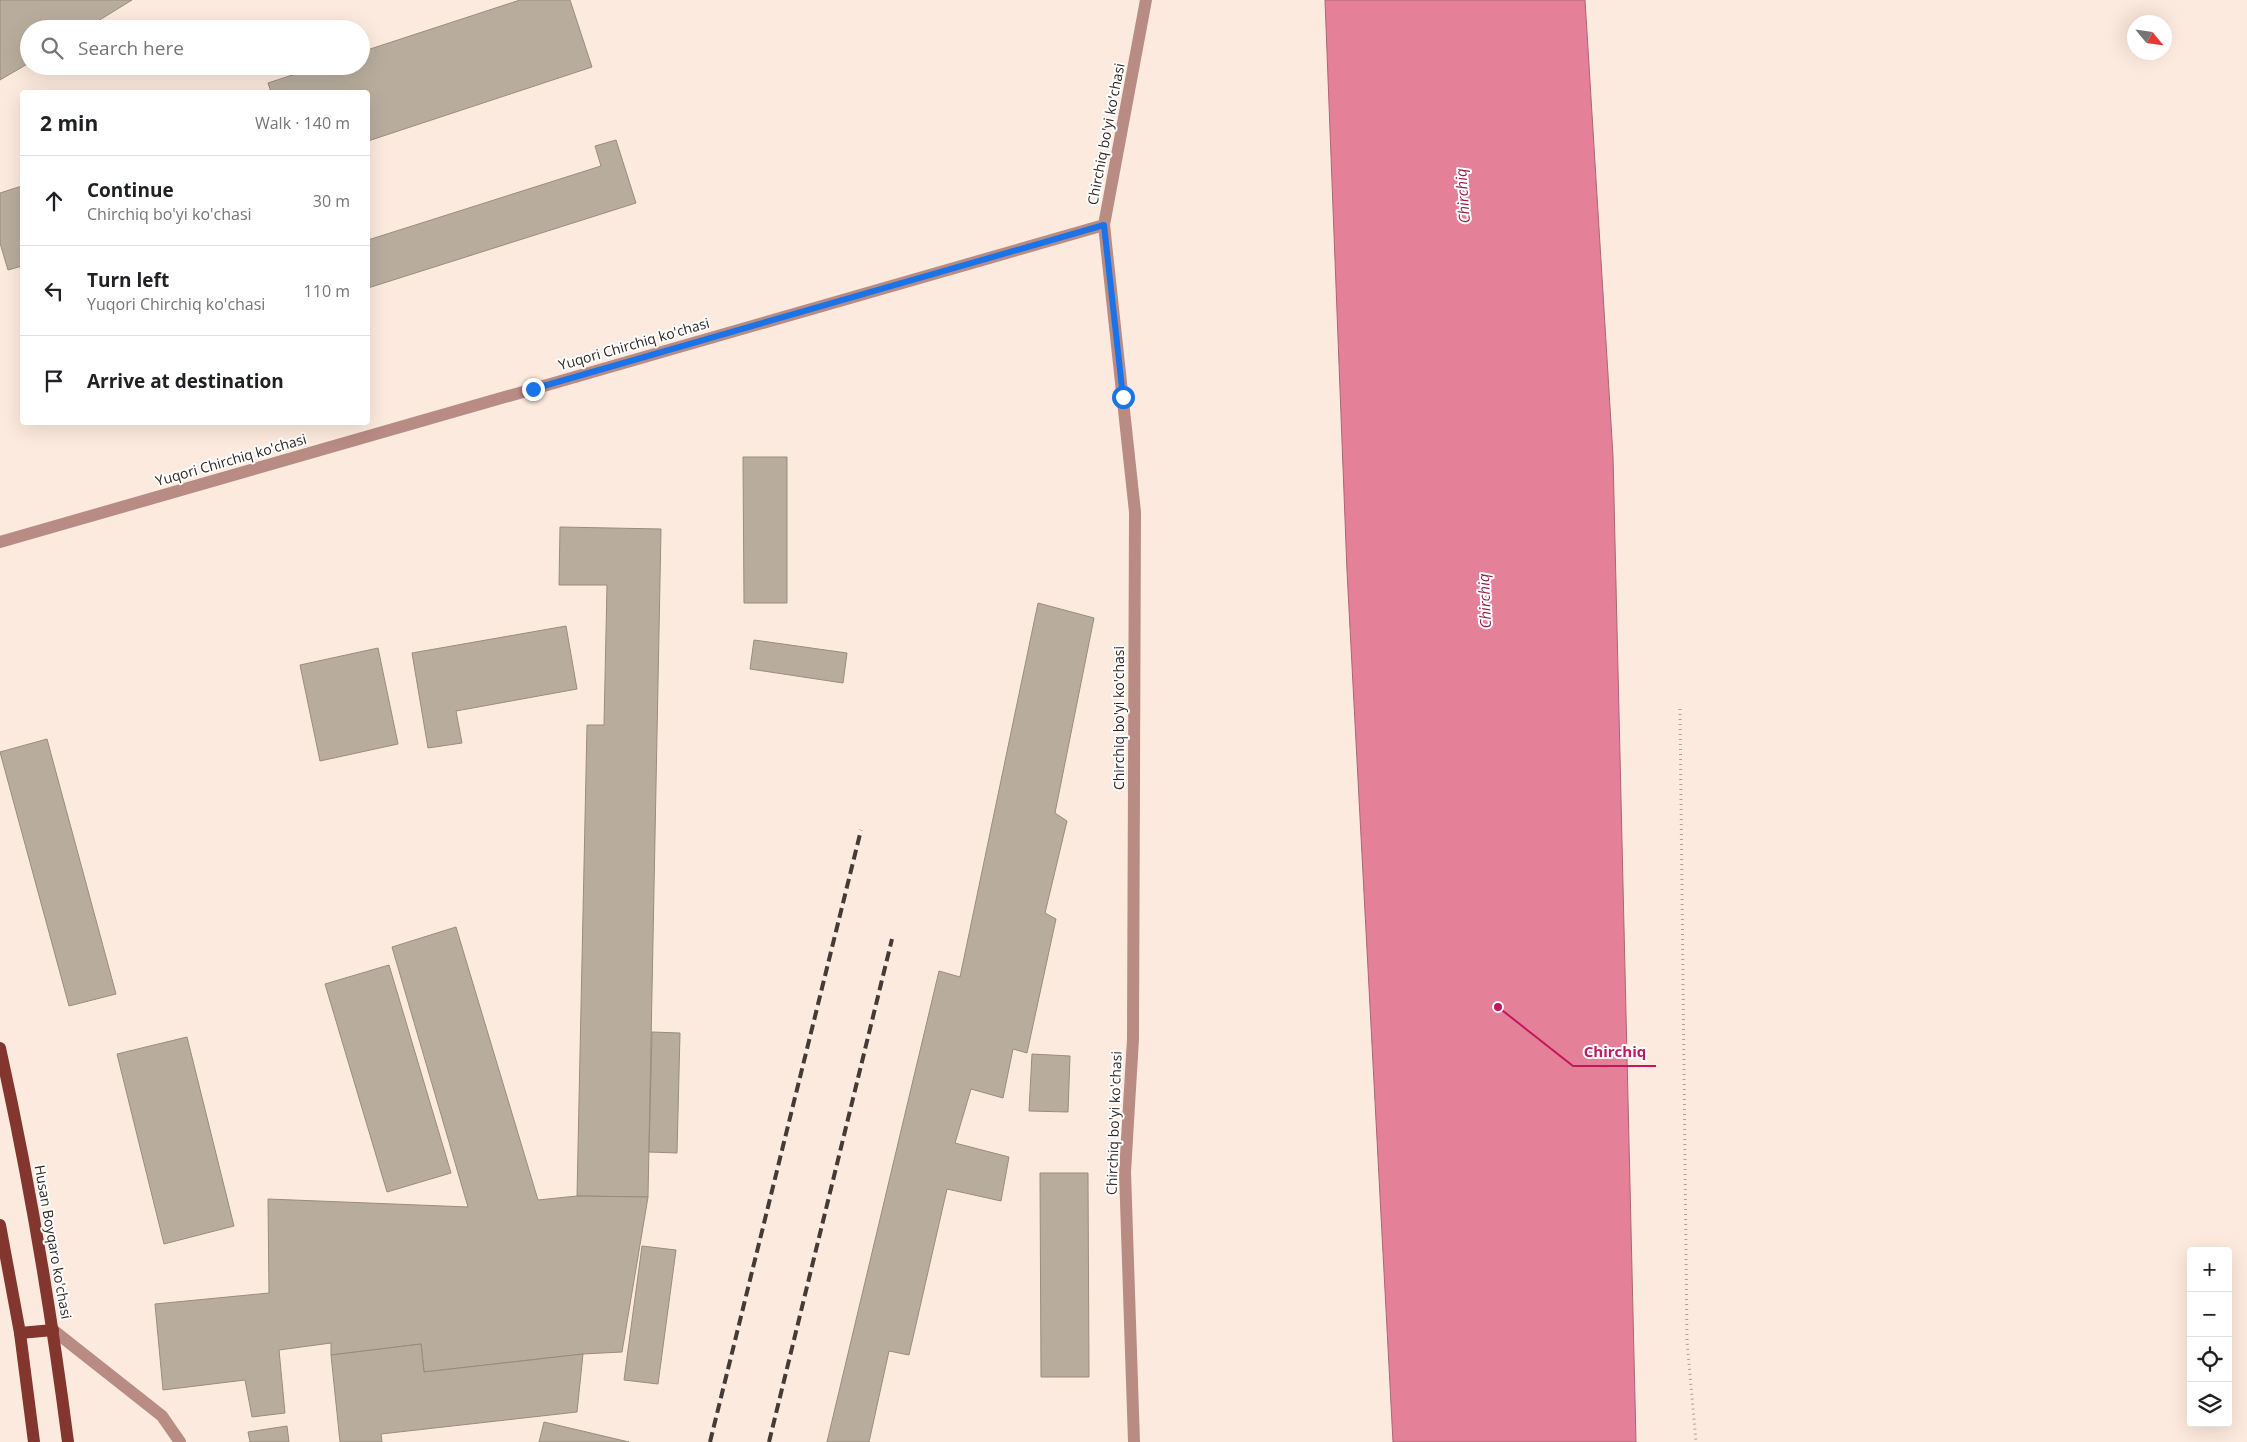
<!DOCTYPE html>
<meta charset="utf-8">
<style>
:root{--surface:#fff;--page:#f2f2f2;--text:#202124;--muted:#757577;--line:#e0e0e0}
body{margin:0;font-family:"Open Sans",sans-serif;background:var(--page);color:var(--text)}
.controls{position:absolute;right:15px;bottom:15px;display:grid;overflow:hidden;border-radius:5px;box-shadow:0 5px 20px #0002}
.controls button{width:45px;height:45px;display:grid;place-items:center;padding:0;border:0;border-bottom:1px solid var(--line);background:var(--surface);color:var(--text);font:25px sans-serif}
.compass{position:absolute;left:2127px;top:15px;width:45px;height:45px;border-radius:50%;background:var(--surface);box-shadow:0 5px 20px #0002;rotate:119deg}
.stop{position:absolute;width:15px;height:15px;margin:-11px;border:4px solid #1a73e8;border-radius:50%;background:#fff}
.stop.end{background:#1a73e8;border-color:#fff;box-shadow:0 1px 5px #0008}
.list{margin:0;padding:0;list-style:none}
h2{display:flex;justify-content:space-between;align-items:center;height:65px;margin:0;padding:0 20px;font-size:21px}
h2 small{font-size:16px;font-weight:400;color:var(--muted)}
.list li{display:grid;grid-template-columns:32px 1fr auto;gap:15px;align-items:center;box-sizing:border-box;height:90px;padding:0 20px;border-top:1px solid var(--line)}
.list b{display:block;font-size:19px;white-space:nowrap}
.list p{margin:0;font-size:16px;white-space:nowrap;color:var(--muted)}
.list em{font-size:16px;font-style:normal;color:var(--muted)}
.icon{flex:none;width:28px;height:28px;fill:none;stroke:currentColor;stroke-width:2;stroke-linecap:round;stroke-linejoin:round}
.map{position:relative;flex:none;width:2247px;height:1442px;overflow:hidden}
.search{position:absolute;background:var(--surface);box-shadow:0 5px 20px #0002;left:20px;top:20px;width:350px;height:55px;display:flex;align-items:center;gap:12px;box-sizing:border-box;padding:0 18px;border-radius:28px;color:var(--muted);font-size:19px}
.panel{position:absolute;background:var(--surface);box-shadow:0 5px 20px #0002;left:20px;top:90px;width:350px;height:335px;border-radius:5px}
.map>svg:first-child{display:block}
</style>
<div class="map">
<svg width="2247" height="1442" viewBox="0 0 2247 1442">
<rect width="100%" height="100%" fill="#fdeade"/>
<path fill="#e48098" stroke="#ad6575" d="M1325,0H1585L1613,456L1636,1442H1393L1347,571Z"/>
<g fill="#b8ad9d" stroke="#988d7d">
<path d="M0,0H132L85,29H29V63L0,80Z"/>
<path d="M520,0H570L592,67L368,141V92H271L268,83L320,66H361V52Z"/>
<path d="M616,140L636,203L368,288V240L601,166L595,146Z"/>
<path d="M22,186V266L8,270L0,243V193Z"/>
<path d="M743,457H787V603H744Z"/>
<path d="M560,527L661,529L648,1197L577,1196L587,725H604L607,585H559Z"/>
<path d="M1038,603L1094,618L1055,813L1067,821L1045,913L1056,919L1027,1053L1013,1049L1003,1098L971,1089L955,1143L1009,1157L1001,1201L947,1189L909,1355L889,1351L869,1442H827L939,971L960,977Z"/>
<path d="M566,626L577,689L456,711L462,743L428,748L412,653Z"/>
<path d="M754,640L847,653L843,683L750,669Z"/>
<path d="M378,648L398,744L320,761L300,665Z"/>
<path d="M47,739L116,994L69,1006L0,752Z"/>
<path d="M456,927L538,1200L577,1196L648,1197L622,1352L583,1354L424,1372L421,1344L331,1355V1343L279,1350L285,1413L252,1417L245,1380L163,1390L155,1304L269,1293L268,1199L468,1207L392,947Z"/>
<path d="M389,965L451,1173L387,1192L325,984Z"/>
<path d="M652,1032L680,1033L677,1153L649,1152Z"/>
<path d="M187,1037L234,1226L164,1244L117,1054Z"/>
<path d="M1032,1054L1070,1056L1068,1112L1029,1111Z"/>
<path d="M1040,1173H1088L1089,1377H1041Z"/>
<path d="M642,1246L676,1250L658,1384L624,1380Z"/>
<path d="M421,1344L424,1372L583,1354L577,1412L381,1434L382,1442H340L331,1355Z"/>
<path d="M544,1422L629,1442H539Z"/>
<path d="M287,1426L289,1442H250L248,1432Z"/>
</g>
<g fill="none" stroke-linecap="round" stroke-linejoin="round">
<path stroke="#afa097" stroke-width="3" stroke-dasharray="1 4" stroke-linecap="butt" d="M1680,709L1687,1341L1696,1442"/>
<g stroke="#b88b83" stroke-width="12">
<path d="M0,542L1104,225"/>
<path d="M53,1330L162,1416L180,1442"/>
<path d="M1134,1442L1125,1172L1133,1039L1135,512L1104,225L1146,0"/>
</g>
<g stroke="#82362d" stroke-width="12">
<path d="M0,1048C29,1178 51,1310 68,1442"/>
<path d="M0,1225L20,1333L34,1442"/>
<path d="M20,1333L53,1330"/>
</g>
<g stroke="#443b37" stroke-width="4" stroke-dasharray="10 5" stroke-linecap="butt">
<path d="M710,1442L861,830"/>
<path d="M769,1442L892,939"/>
</g>
</g>
<g fill="none" stroke-linecap="round" stroke-linejoin="round">
<path stroke="#1a73e8" stroke-width="6" d="M533,389L1104,225L1123,397"/>
</g>
<g text-anchor="middle" stroke-width="4" stroke-linejoin="round" paint-order="stroke">
<g font-size="14" fill="#2e2723" stroke="#fff">
<text transform="translate(1106 134) rotate(-79)" y="5">Chirchiq bo'yi ko'chasi</text>
<text transform="translate(634 344) rotate(-16)" y="5">Yuqori Chirchiq ko'chasi</text>
<text transform="translate(231 460) rotate(-16)" y="5">Yuqori Chirchiq ko'chasi</text>
<text transform="translate(1119 718) rotate(-90)" y="5">Chirchiq bo'yi ko'chasi</text>
<text transform="translate(1114 1123) rotate(-88)" y="5">Chirchiq bo'yi ko'chasi</text>
<text transform="translate(53 1242) rotate(80)" y="5">Husan Boyqaro ko'chasi</text>
</g>
<g font-size="15" font-style="italic" fill="#941e47" stroke="#fff">
<text transform="translate(1463 196) rotate(-94)" y="5">Chirchiq</text>
<text transform="translate(1485 601) rotate(-92)" y="5">Chirchiq</text>
</g>
</g>
<path fill="none" stroke="#c2185b" stroke-width="2" d="M1498 1007L1573 1066H1656"/>
<circle fill="#c2185b" stroke="#fff" stroke-width="2" cx="1498" cy="1007" r="5"/>
<g font-size="15" text-anchor="middle" font-weight="bold" fill="#c2185b" stroke="#fff" stroke-width="4" stroke-linejoin="round" paint-order="stroke">
<text x="1615" y="1057">Chirchiq</text>
</g>
</svg>
<div class="controls">
<button>+</button>
<button>−</button>
<button><svg class="icon" aria-label="locate" viewBox="0 0 24 24"><circle cx="12" cy="12" r="6"/><path d="M12 2v4M12 18v4M2 12h4M18 12h4"/></svg></button>
<button><svg class="icon" aria-label="layers" viewBox="0 0 24 24"><path d="M12 4l9 5-9 5-9-5zM3 14l9 5 9-5"/></svg></button>
</div>
<svg class="compass" viewBox="-18 -18 36 36"><path d="M0-13l5 13h-10z" fill="#e53935"/><path d="M0 13l5-13h-10z" fill="#757577"/></svg>
<div class="stop" style="left:1123px;top:397px"></div>
<div class="stop end" style="left:533px;top:389px"></div>
<div class="search"><svg class="icon" aria-label="search" viewBox="0 0 24 24"><circle cx="10" cy="10" r="6"/><path d="M15 15l6 6"/></svg>Search here</div>
<section class="panel">
<h2>2 min<small>Walk · 140 m</small></h2>
<ul class="list">
<li><svg class="icon" aria-label="ahead" viewBox="0 0 24 24"><path d="M12 20V5M6 11l6-6 6 6"/></svg><div><b>Continue</b><p>Chirchiq bo'yi ko'chasi</p></div><em>30 m</em></li>
<li><svg class="icon" aria-label="left" viewBox="0 0 24 24"><path d="M17 20v-9H6M10 6l-5 5 5 5"/></svg><div><b>Turn left</b><p>Yuqori Chirchiq ko'chasi</p></div><em>110 m</em></li>
<li><svg class="icon" aria-label="arrive" viewBox="0 0 24 24"><path d="M6 21V4h12l-3 4 3 4H6"/></svg><div><b>Arrive at destination</b></div></li>
</ul>
</section>
</div>
